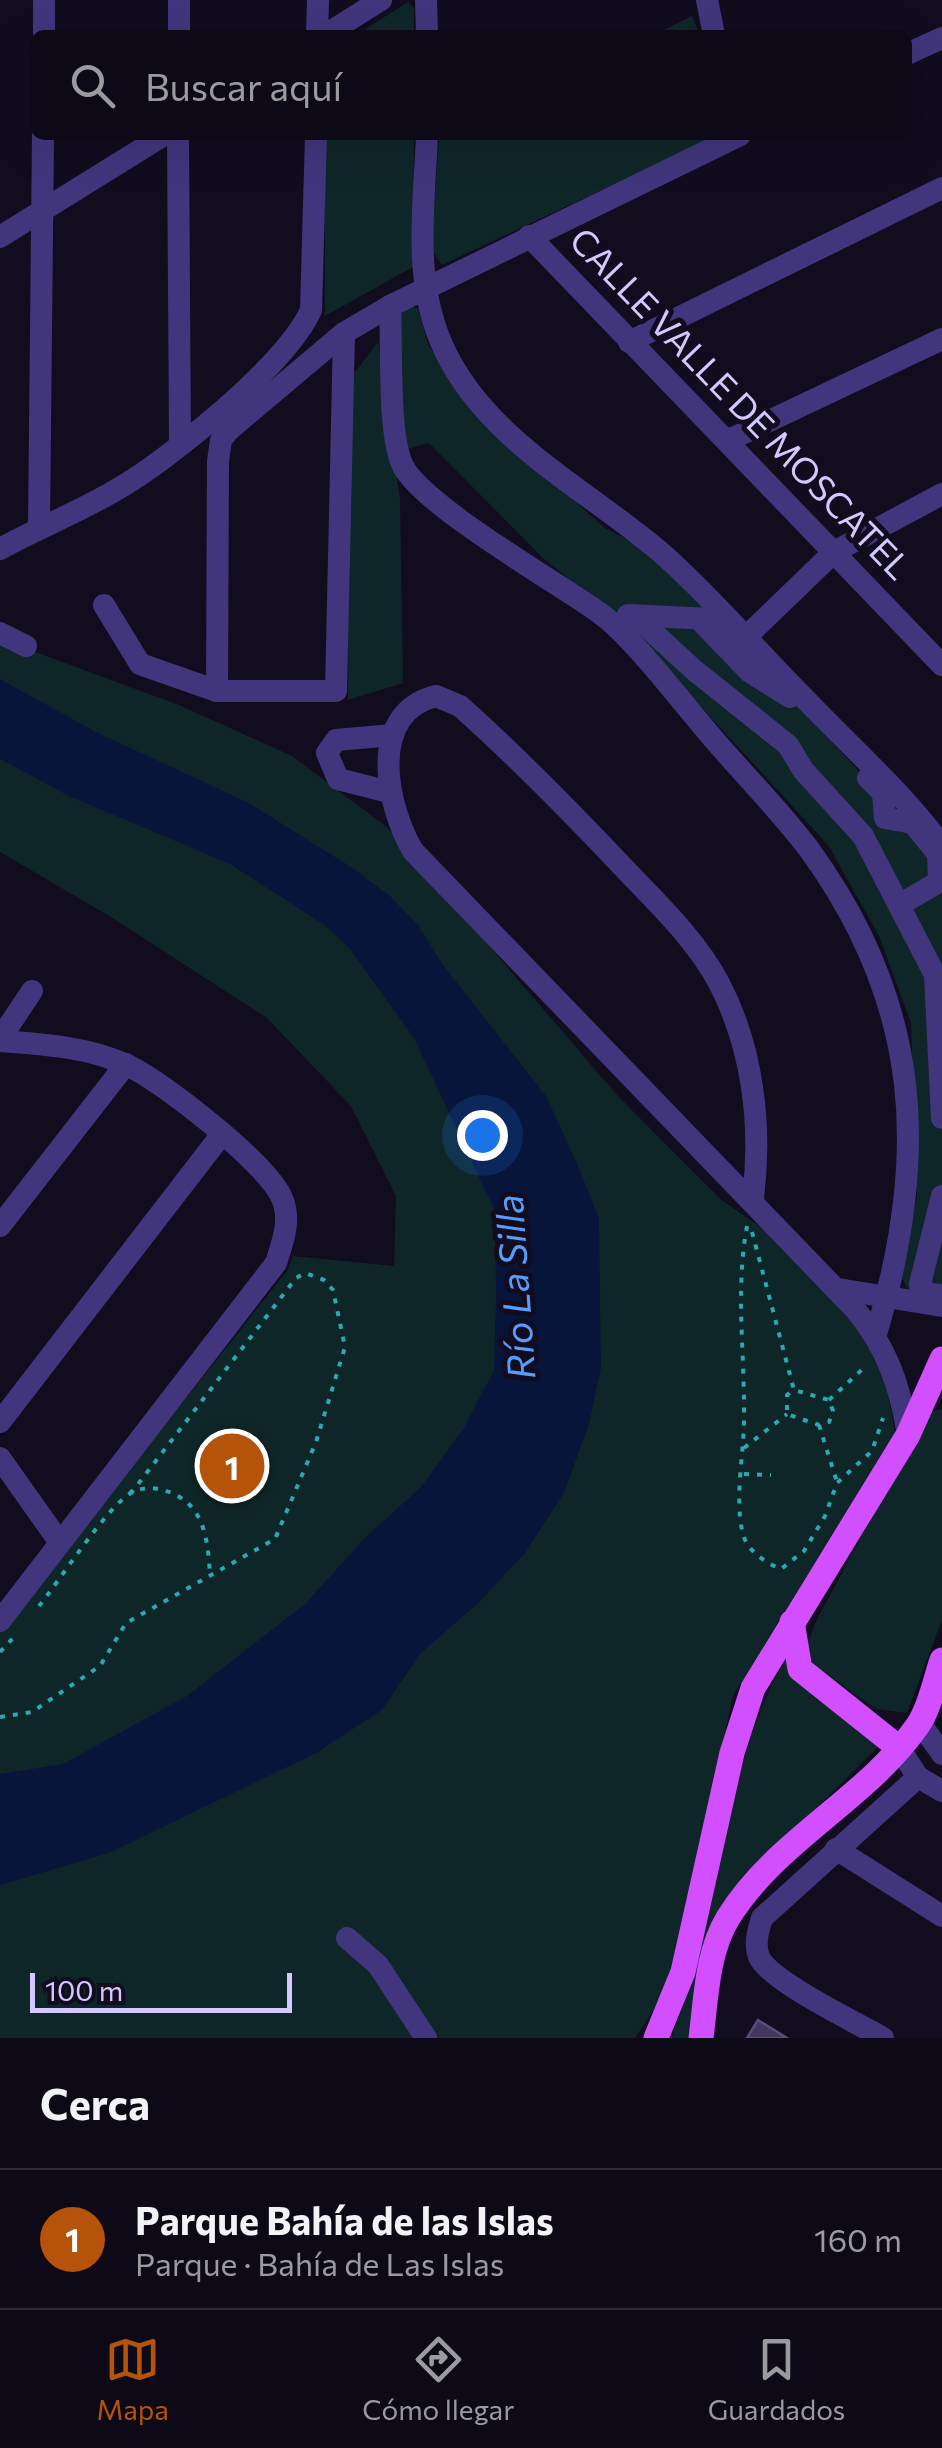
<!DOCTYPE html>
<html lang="es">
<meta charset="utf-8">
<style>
:root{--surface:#0d0916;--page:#16121f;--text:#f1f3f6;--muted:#9a9aa1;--line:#2d2a35;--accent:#b45309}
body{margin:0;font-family:Commissioner,sans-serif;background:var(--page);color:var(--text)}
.scale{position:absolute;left:30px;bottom:25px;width:262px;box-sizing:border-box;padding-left:10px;border:5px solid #d5c8ff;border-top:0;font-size:28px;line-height:35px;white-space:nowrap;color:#d5c8ff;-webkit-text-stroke:8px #110c1e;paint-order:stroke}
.you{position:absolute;left:482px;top:1135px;width:35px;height:35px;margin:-25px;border:8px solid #fff;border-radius:50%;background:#1a73e8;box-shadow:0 0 0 15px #1a73e833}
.badge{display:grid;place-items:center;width:65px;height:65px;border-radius:50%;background:var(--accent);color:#fff;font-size:32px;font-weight:700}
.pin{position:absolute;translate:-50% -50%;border:5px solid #fff;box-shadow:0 2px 10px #0006}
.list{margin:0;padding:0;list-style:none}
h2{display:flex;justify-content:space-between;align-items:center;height:130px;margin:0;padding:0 40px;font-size:42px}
h2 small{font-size:32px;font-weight:400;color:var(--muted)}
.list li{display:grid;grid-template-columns:65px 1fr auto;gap:30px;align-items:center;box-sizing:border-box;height:140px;padding:0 40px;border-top:2px solid var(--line)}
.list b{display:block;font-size:38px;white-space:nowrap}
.list p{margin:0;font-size:32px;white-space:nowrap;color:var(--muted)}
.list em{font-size:32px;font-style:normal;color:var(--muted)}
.icon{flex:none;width:55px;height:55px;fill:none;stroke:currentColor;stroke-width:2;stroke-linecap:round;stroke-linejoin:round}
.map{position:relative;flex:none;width:942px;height:2038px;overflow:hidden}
.search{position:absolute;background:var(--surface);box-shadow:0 10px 40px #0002;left:30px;right:30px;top:30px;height:110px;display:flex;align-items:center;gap:25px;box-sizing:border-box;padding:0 35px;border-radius:15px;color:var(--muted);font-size:38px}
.sheet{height:270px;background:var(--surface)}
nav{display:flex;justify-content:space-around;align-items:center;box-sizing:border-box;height:140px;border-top:2px solid var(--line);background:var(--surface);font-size:28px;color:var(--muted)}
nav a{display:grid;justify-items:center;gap:5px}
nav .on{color:var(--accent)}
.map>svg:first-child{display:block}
</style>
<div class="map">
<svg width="942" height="2038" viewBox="0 0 942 2038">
<rect width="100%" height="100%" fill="#110c1e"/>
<g fill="#0f2628">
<path d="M408,2L414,8V35H356Z"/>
<path d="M692,16L700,35H653Z"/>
<path d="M325,135H414L413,267L325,316Z"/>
<path d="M450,135H718L442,265L431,249L439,140Z"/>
<path d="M412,306L418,309L428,345L476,412L605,528L643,548L719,621L910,826L942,868V1299L910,1296L901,1275L917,1196L911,1023L879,936L828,845L626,625L543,558L429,443L407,449L400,440L401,310Z"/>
<path d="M378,342L400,500L403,683L348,700L349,380Z"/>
<path d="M0,639L179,705L292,756L387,827L617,1095L720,1199L778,1239L880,1354L895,1432L733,1696L676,1956L660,2001L635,2038H0V1633L287,1271L293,1256L394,1266L396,1196L351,1106L267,1018L111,917L0,852Z"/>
<path d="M942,1409V1620L907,1713L876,1709L813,1664L807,1645L816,1621L929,1412Z"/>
<path d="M786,1660L878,1747L741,1883L695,2038H671C720,1918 721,1768 786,1660Z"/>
</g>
<path fill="#08153a" d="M0,679L96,732L249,803L351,867L390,896L418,925L443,965L546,1096L575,1159L599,1218L601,1368L589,1424L564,1493L525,1553L478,1603L420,1654L382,1710L316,1753L109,1853L0,1885V1774L63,1764L187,1696L305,1604L364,1539L421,1487L464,1428L494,1370L496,1296L495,1211L414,1038L350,949L326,926L230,864L69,796L0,759Z"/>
<path fill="#423660" stroke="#594d79" stroke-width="2.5" d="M758,2020L787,2038H747Z"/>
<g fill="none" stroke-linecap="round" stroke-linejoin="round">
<g stroke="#2ca8b0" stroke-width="4" stroke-dasharray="5 8" stroke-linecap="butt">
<path d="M747,1226C735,1291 745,1353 744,1419C744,1454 734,1500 743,1534C747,1551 766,1563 781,1569L804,1551L825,1516L837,1483L872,1451L883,1418"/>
<path d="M752,1232L794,1390L787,1395V1414L819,1425L829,1422L833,1411L829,1400L794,1390"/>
<path d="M829,1400L866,1366"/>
<path d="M819,1425L837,1482"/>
<path d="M744,1448L787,1414"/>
<path d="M744,1474L771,1475"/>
<path d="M39,1606C60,1580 106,1508 131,1493C145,1485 162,1488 176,1495C206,1510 208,1545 210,1575"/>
<path d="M0,1652L14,1637"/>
<path d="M0,1717L32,1712L100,1666L126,1623L275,1539L316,1442L345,1347L333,1290L324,1280L305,1273L296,1278L132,1492L127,1488"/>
</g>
<g stroke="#41367d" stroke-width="22">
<path d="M426,0L427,35"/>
<path d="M707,0L714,35"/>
<path d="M44,35V0"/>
<path d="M179,35V0"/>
<path d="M317,35L318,0"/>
<path d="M325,35L381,0"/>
<path d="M907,54L942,38"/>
<path d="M178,135L180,442"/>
<path d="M427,135C424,208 412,283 445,351C489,443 592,492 665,556C716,602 760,654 808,702C853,749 904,794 942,846"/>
<path d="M529,236L942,665"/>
<path d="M0,237L164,135"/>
<path d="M390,306C392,345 388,432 402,464C419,504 560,584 601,614C635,639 686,708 717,743C748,779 783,814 811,852C922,1006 929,1157 876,1334"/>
<path d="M629,342L942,188"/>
<path d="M727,441L942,339"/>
<path d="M39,527L43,135"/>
<path d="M0,549C38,528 79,512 116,490C169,460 287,364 311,310L316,135"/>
<path d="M104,605L140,664L217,691H336L344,333"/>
<path d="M628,615L711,619"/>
<path d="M634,615L694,670L788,745L803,770L863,836L935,975L942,1118"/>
<path d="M699,619L750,672L790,697"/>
<path d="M0,633L26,646"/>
<path d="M746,637L834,552L942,494"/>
<path d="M217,691L218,461L221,440L229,430L344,333L390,306L740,135"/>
<path d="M868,778L883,793L885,818L913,823L938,854L939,879"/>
<path d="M389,792L338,779L327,753L336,740L393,735"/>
<path d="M899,905L942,880"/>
<path d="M0,1039L32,991"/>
<path d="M0,1041C42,1044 90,1047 129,1066C164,1083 264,1161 281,1196C292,1218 283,1241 276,1263L0,1621"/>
<path d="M942,1196L920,1284L928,1294L942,1295"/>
<path d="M753,1198C762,1126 753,1048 719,983C695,938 656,902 622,866C570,811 516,756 460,706L436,696C367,713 386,805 413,851L854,1308C887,1347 900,1386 908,1435"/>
<path d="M0,1226L126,1064"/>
<path d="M838,1289L942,1306"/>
<path d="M0,1422L222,1134"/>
<path d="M0,1458L58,1540"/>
<path d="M920,1723L942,1754"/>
<path d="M899,1748L918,1777L942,1791"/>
<path d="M836,1849L942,1916"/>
<path d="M347,1938L378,1965L426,2038"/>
<path d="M883,2038C856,2022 771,1982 759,1957C754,1944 758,1931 762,1918L918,1777"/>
</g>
<g stroke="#d24fff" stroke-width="25">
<path d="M792,1622L800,1669L899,1748"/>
<path d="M656,2038L683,1972L732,1753L753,1688L908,1435L942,1359"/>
<path d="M701,2038C706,1999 707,1952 728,1918C776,1840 867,1799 918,1725C930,1708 935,1680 942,1660"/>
</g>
</g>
<g text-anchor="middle" stroke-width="10" stroke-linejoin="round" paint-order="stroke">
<g font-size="35" fill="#d5c8ff" stroke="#110c1e">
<text transform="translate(740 404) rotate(46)" y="12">CALLE VALLE DE MOSCATEL</text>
</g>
<g font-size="38" font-style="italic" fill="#569dff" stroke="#110c1e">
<text transform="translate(516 1287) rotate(-94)" y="13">Río La Silla</text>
</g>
</g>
</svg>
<div class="scale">100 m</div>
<div class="you"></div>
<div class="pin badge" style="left:232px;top:1466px">1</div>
<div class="search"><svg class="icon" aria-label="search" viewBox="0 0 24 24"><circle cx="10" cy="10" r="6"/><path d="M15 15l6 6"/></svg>Buscar aquí</div>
</div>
<section class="sheet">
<h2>Cerca<small></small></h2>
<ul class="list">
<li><span class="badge">1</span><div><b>Parque Bahía de las Islas</b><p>Parque · Bahía de Las Islas</p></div><em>160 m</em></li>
</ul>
</section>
<nav>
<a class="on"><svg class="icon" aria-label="map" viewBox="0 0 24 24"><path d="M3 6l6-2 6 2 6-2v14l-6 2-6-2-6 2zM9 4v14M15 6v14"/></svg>Mapa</a>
<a><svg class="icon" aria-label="directions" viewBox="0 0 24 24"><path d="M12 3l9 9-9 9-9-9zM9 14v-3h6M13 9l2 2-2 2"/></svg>Cómo llegar</a>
<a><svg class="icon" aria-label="saved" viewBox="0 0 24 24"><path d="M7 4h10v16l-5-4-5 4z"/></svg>Guardados</a>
</nav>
